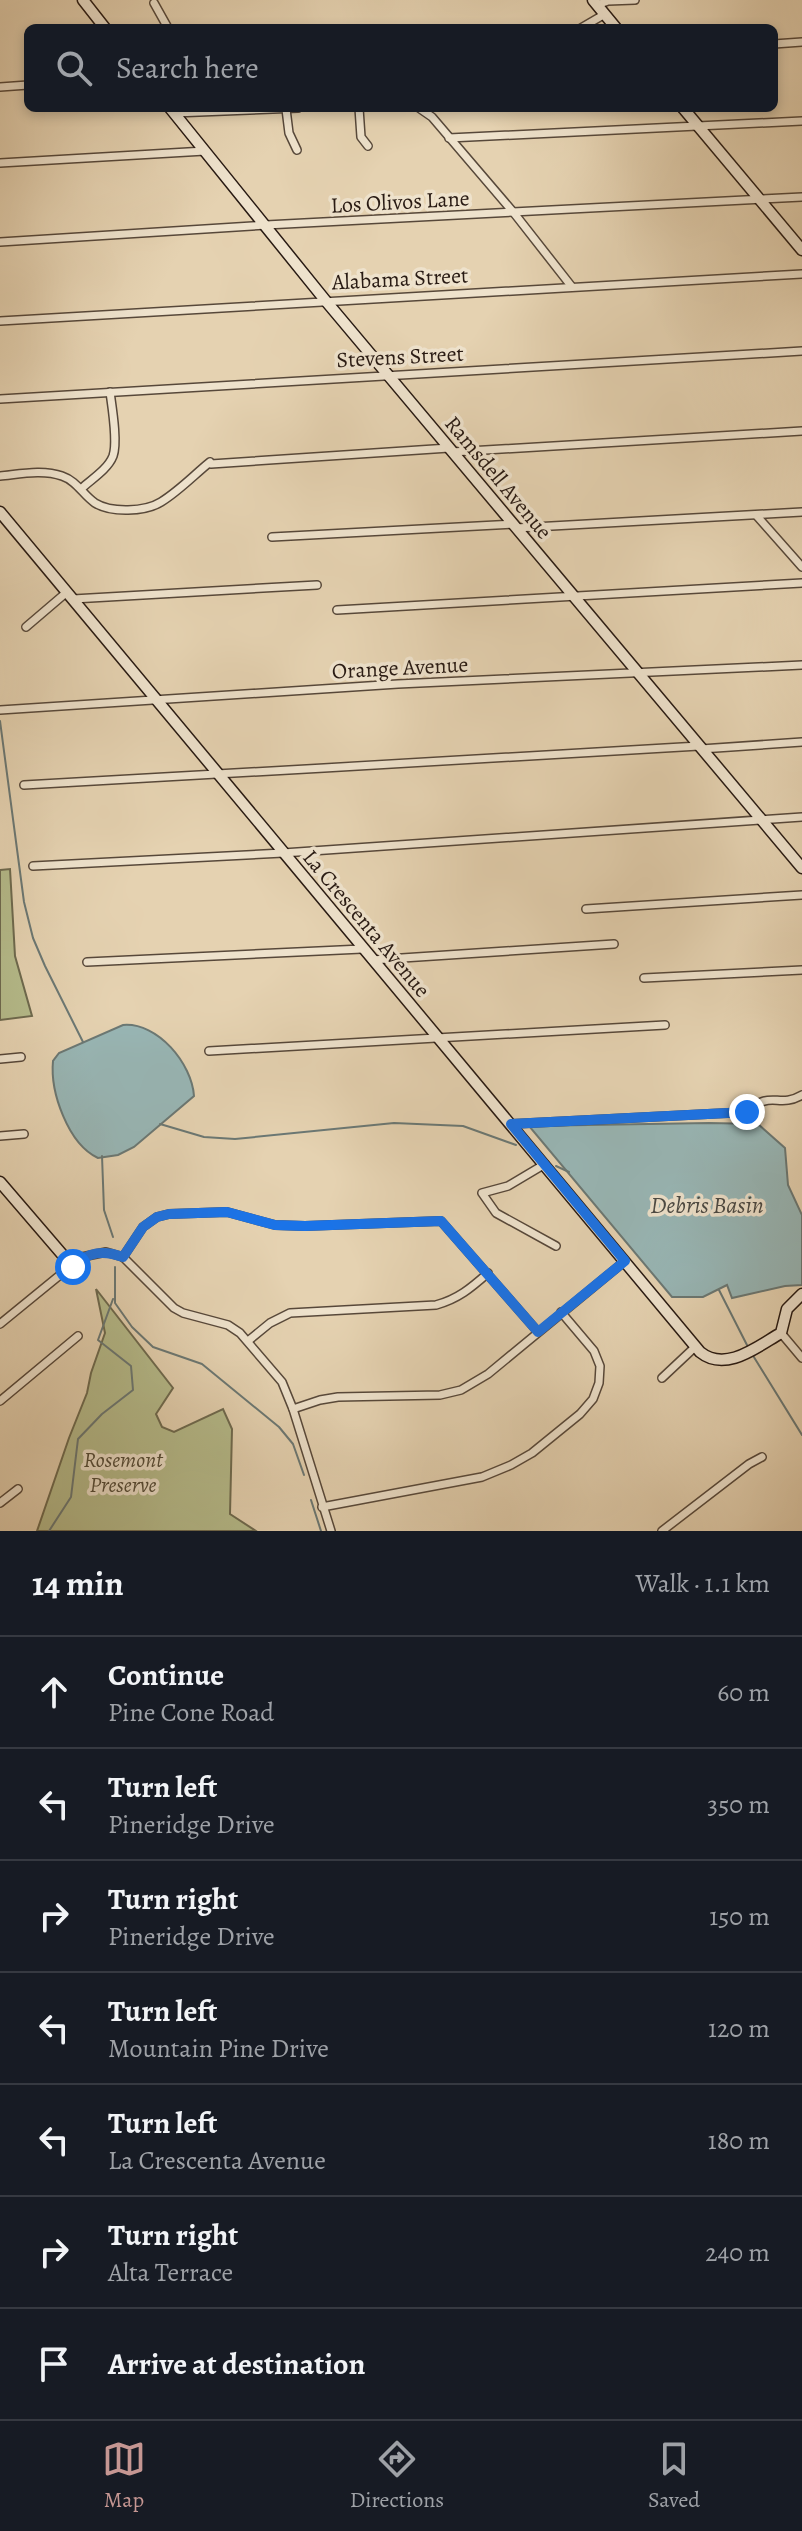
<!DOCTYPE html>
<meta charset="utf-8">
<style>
:root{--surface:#171b24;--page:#20242c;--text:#f1f3f6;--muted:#9ea1a6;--line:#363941;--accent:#c59692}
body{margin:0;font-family:Alegreya,serif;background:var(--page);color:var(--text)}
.stop{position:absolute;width:24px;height:24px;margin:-18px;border:6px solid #1a73e8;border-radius:50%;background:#fff}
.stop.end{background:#1a73e8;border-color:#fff;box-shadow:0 2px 8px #0008}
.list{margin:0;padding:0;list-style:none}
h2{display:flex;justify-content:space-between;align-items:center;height:104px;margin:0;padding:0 32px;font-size:34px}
h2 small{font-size:26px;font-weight:400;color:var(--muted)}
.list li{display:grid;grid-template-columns:52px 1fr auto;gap:24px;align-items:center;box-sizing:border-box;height:112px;padding:0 32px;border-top:2px solid var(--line)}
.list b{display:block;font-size:30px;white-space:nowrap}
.list p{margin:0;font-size:26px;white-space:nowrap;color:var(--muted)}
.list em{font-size:26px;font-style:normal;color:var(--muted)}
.icon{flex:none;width:44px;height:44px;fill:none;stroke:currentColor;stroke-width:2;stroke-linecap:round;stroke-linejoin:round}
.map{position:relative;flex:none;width:802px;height:1531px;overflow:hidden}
.search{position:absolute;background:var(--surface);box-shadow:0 4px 12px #0003;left:24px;right:24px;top:24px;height:88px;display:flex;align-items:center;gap:20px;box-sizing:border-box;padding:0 28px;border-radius:12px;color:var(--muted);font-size:30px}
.sheet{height:888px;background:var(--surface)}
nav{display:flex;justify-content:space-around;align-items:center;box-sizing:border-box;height:112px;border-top:2px solid var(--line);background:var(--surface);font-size:22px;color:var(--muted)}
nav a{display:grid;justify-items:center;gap:4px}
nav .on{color:var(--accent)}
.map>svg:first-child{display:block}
</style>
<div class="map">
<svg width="802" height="1531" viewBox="0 0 802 1531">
<rect width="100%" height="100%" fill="#e5d2b1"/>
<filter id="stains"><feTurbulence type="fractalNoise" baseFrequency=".0025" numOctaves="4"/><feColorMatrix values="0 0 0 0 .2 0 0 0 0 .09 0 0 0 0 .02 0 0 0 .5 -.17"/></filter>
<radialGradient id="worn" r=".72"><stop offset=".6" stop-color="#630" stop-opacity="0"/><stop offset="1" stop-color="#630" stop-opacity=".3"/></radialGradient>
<g fill="#b5bb8b" stroke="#6e6a4f" stroke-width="2">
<path d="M10,869L15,956L32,1016L0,1020V870Z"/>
<path d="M96,1289L173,1388L156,1414L162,1427L174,1432L223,1409L232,1429L230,1514L256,1531H37L69,1438L87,1393L91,1373L105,1333Z"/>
</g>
<g fill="#98b6b5" stroke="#6b7874" stroke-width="2">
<path d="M123,1025C158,1022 192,1064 194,1096L134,1147L118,1155L98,1158C68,1144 50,1092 53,1061L59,1053Z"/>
<path d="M709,1123L758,1124L785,1148L788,1185L802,1215V1285L785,1286L732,1298L727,1285L703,1297H672L529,1126Z"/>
</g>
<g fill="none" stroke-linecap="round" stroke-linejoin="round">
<g stroke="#6b7874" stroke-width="2">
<path d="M0,721L24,902L33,938L45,966L83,1042"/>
<path d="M160,1124L204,1137L235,1139L394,1123L463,1126L516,1145"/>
<path d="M102,1156L104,1210L113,1237"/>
<path d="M556,1166L569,1172"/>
<path d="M115,1267V1303L132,1327L153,1347L202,1364L279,1427L293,1444L304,1475"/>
<path d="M719,1290L749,1349"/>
<path d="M752,1354L802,1435"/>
<path d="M311,1500L321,1531"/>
<path d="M49,1531L71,1497L78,1439L102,1414L133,1390L131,1366L98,1340L113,1299"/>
</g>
<g stroke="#57483a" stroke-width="10">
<g id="street">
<path d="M154,3L168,28"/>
<path d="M597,5L608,1L635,0"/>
<path d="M581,28L605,14"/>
<path d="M774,44L802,42"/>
<path d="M0,87L28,85"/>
<path d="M359,108L361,137L368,146"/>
<path d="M419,108L432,117L514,213L572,287"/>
<path d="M286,109L289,133L297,150"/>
<path d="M174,113L298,108"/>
<path d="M449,138L802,121"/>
<path d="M0,163L205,151"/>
<path d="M0,242L266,225L802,197"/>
<path d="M0,321L802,274"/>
<path d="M0,399L802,351"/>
<path d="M452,452L802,431"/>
<path d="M211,464L449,448"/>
<path d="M0,476C20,474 43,469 62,476C77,481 83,495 95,503C111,513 145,512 161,502C179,491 194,475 210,462"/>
<path d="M82,488C92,479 108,469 113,456C118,442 112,407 110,392"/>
<path d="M756,515L802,567"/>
<path d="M516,528L802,512"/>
<path d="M272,537L513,524"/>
<path d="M73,599L317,585"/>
<path d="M337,610L802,583"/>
<path d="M26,627L67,592"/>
<path d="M0,710L398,684L802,665"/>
<path d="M701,749L802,742"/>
<path d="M24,785C249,771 474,761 699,746"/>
<path d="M33,866L283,853L802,817"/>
<path d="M586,909L802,895"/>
<path d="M372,960L614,944"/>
<path d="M87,962L362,949"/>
<path d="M644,978L802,970"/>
<path d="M209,1051L665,1025"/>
<path d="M0,1059L21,1057"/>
<path d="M511,1124L747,1112C771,1089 778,1109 802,1095"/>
<path d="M0,1136L24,1134"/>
<path d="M545,1164L508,1186L482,1193L496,1213L556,1246"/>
<path d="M123,1257L143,1227L157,1217L169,1214L227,1212L275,1225L305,1226L441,1221L538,1332"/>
<path d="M123,1257L174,1308L183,1313L228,1325L240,1333L282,1382L293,1409L331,1531"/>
<path d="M0,1324L82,1257L106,1252L123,1257"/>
<path d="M781,1333L802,1358"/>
<path d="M248,1341L270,1323L290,1313L436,1305C458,1299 471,1288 488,1273"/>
<path d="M662,1378L695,1347"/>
<path d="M0,1401L78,1336"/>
<path d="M293,1409L320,1400L338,1397L440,1395L461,1390L488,1374L625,1261"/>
<path d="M0,1503L18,1489"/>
<path d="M322,1507L482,1477L511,1465L532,1453L580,1414L593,1399L599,1383L600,1366L594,1351L561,1312"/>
<path d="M662,1531L749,1464L762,1457"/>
</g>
</g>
<g stroke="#281a13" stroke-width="13">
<g id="secondary">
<path d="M83,0L105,28"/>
<path d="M593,0L616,28"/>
<path d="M170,108L325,300L802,868"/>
<path d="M683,108L802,250"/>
<path d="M0,512L700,1352C726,1373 758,1346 781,1333L787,1309L802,1294"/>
<path d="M0,1182L73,1267"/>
</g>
</g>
<use href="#street" stroke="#eee2cc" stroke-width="7"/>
<use href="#secondary" stroke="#eee2cc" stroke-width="10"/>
</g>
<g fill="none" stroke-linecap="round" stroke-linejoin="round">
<path stroke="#1a73e8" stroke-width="10" d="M73,1267C88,1251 104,1250 123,1257L143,1227L157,1217L169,1214L227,1212L275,1225L305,1226L441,1221L538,1332L625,1261L511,1124L747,1112"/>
</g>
<g text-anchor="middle" stroke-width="7" stroke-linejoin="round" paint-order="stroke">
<g font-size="22" fill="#281a13" stroke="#eee2cc">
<text transform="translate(400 201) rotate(-3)" y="8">Los Olivos Lane</text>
<text transform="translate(400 278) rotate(-3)" y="8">Alabama Street</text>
<text transform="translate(400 356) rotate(-3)" y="8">Stevens Street</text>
<text transform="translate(499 477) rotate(50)" y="8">Ramsdell Avenue</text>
<text transform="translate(400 667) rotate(-3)" y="8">Orange Avenue</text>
<text transform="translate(367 923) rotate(50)" y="8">La Crescenta Avenue</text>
</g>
<g font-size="22" font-style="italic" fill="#524a37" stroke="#eee2cc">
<text x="123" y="1467">Rosemont<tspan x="123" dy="25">Preserve</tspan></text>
</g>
<g font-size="24" font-style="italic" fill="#4a4944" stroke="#eee2cc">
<text x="707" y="1213">Debris Basin</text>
</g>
</g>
<rect width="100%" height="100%" filter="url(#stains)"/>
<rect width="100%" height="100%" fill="url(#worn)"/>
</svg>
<div class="stop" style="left:73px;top:1267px"></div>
<div class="stop end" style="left:747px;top:1112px"></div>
<div class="search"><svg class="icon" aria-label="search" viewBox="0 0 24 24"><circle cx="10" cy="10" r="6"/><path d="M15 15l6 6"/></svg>Search here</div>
</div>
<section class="sheet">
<h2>14 min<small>Walk · 1.1 km</small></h2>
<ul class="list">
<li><svg class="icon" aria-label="ahead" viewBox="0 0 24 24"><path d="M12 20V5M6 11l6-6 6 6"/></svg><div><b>Continue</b><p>Pine Cone Road</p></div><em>60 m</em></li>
<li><svg class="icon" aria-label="left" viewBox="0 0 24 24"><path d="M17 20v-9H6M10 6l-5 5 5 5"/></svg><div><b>Turn left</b><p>Pineridge Drive</p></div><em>350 m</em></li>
<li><svg class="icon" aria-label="right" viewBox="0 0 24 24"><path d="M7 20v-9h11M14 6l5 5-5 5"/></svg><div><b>Turn right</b><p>Pineridge Drive</p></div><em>150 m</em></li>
<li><svg class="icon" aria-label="left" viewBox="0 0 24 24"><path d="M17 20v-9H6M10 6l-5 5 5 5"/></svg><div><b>Turn left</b><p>Mountain Pine Drive</p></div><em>120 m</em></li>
<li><svg class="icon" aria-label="left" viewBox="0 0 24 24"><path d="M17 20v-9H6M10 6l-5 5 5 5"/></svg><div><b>Turn left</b><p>La Crescenta Avenue</p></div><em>180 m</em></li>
<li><svg class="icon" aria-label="right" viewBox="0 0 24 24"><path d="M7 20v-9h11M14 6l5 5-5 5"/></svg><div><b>Turn right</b><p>Alta Terrace</p></div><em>240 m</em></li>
<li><svg class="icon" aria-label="arrive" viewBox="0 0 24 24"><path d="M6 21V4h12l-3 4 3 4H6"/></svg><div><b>Arrive at destination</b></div></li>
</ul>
</section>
<nav>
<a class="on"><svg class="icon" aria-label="map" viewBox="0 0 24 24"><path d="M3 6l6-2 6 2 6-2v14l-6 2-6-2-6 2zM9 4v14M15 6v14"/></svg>Map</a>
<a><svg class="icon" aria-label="directions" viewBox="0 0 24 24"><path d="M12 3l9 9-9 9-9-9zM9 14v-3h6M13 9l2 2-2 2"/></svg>Directions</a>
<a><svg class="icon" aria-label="saved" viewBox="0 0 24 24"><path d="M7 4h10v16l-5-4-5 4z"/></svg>Saved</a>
</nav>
